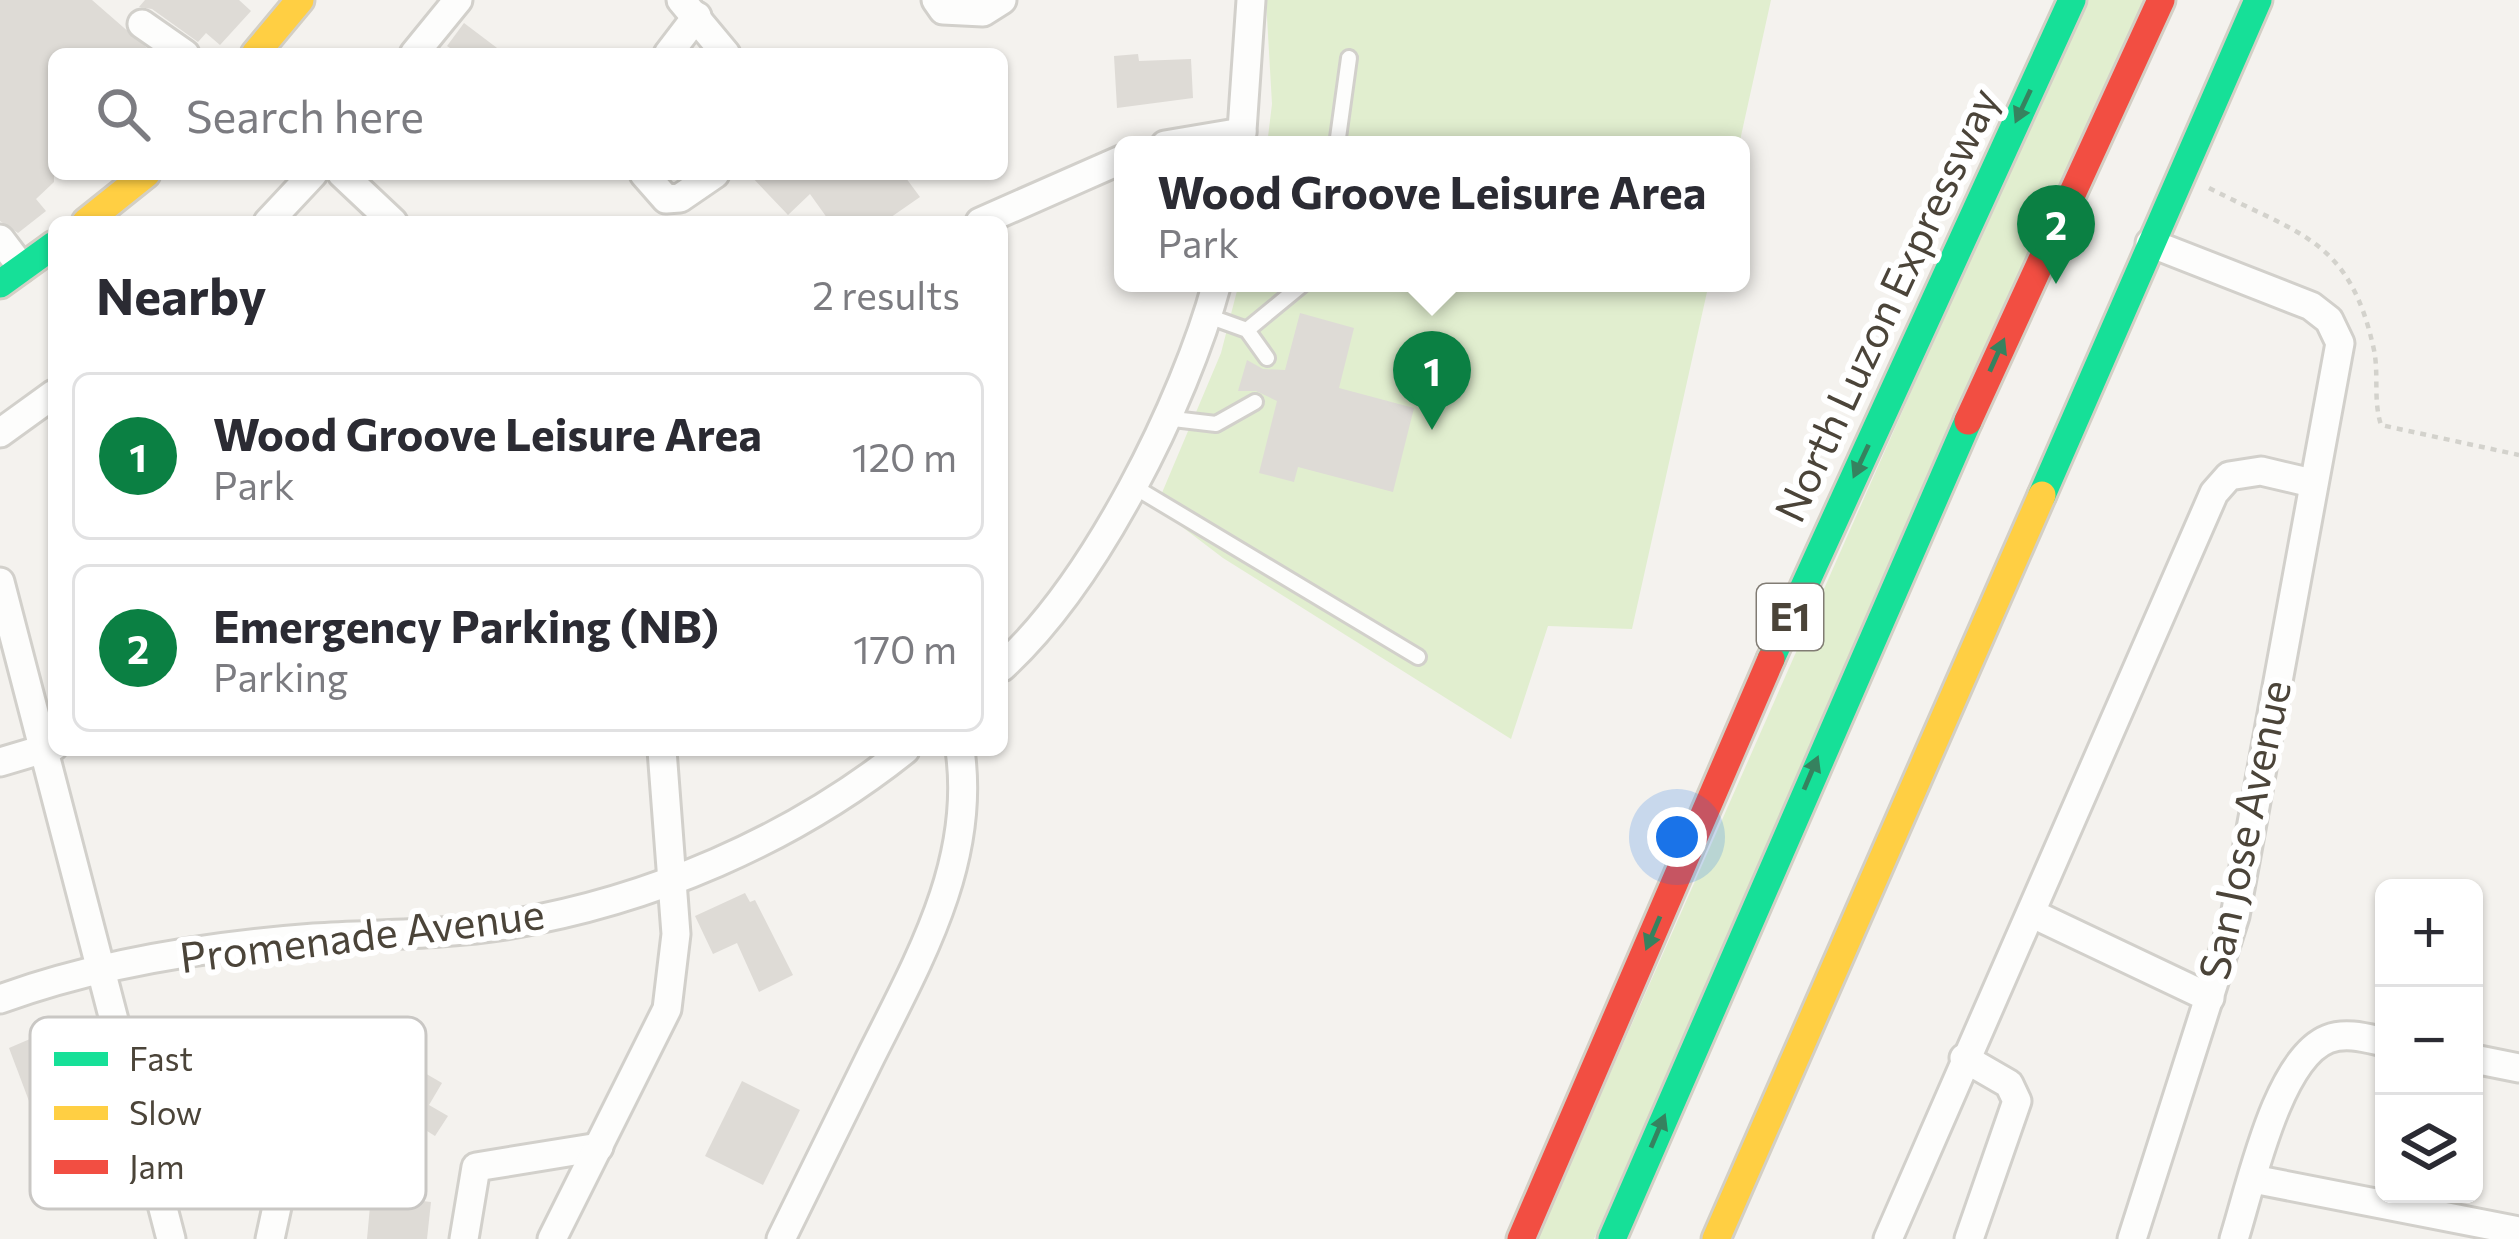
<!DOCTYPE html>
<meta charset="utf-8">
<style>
:root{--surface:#fff;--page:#f2f2f3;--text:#2b2b33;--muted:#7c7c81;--line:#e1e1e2;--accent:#0b8043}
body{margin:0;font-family:Commissioner,sans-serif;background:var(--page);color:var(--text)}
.controls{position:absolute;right:36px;bottom:36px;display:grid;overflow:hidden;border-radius:18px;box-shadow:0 3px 9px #0004}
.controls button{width:108px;height:108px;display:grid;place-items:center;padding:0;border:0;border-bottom:3px solid var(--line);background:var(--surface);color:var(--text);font:60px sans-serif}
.you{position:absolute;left:1677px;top:837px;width:42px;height:42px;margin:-30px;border:9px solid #fff;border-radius:50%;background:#1a73e8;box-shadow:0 0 0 18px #1a73e833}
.badge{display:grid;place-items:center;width:78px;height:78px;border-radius:50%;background:var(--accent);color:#fff;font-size:39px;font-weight:700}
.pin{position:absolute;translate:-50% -99px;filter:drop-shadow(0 3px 6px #0008)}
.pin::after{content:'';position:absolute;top:63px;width:42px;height:36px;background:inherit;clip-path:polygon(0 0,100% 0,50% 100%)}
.popup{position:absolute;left:1114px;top:136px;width:636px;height:156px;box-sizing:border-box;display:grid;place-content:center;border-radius:18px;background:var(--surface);filter:drop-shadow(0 3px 9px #0005);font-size:39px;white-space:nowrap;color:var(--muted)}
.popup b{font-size:45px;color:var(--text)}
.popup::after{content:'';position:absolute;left:50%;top:100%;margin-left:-24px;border:24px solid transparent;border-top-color:var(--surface)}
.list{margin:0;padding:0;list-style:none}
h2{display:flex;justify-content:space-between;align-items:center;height:156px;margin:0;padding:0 48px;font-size:51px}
h2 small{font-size:39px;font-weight:400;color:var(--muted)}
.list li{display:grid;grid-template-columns:78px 1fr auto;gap:36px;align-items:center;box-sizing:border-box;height:168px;margin:0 24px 24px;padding:0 24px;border:3px solid var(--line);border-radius:18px}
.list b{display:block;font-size:45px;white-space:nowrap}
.list p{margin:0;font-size:39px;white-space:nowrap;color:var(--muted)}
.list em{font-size:39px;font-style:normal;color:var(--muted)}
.icon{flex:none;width:66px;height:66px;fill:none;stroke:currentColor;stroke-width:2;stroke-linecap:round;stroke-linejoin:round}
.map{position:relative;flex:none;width:2519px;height:1239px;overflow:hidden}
.search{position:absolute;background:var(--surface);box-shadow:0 3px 9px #0004;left:48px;top:48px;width:960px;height:132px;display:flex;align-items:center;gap:30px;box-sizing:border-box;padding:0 42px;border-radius:18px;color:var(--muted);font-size:45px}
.panel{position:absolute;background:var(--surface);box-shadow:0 3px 9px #0004;left:48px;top:216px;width:960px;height:540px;border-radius:18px}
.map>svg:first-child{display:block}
</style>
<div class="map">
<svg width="2519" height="1239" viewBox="0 0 2519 1239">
<rect width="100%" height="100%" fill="#f4f2ee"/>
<g fill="#e1eecf">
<path d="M1266,0H1771L1739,145H1267L1272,104Z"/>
<path d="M2084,0H2144L1594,1239H1537Z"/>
<path d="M1239,283H1709L1632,629L1548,626L1511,739L1223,558L1156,507L1221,353Z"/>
</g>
<g fill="#dedbd6">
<path d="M0,0H92L154,54H54V182L36,199L46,211L18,233L0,221Z"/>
<path d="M145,0H239L251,11L220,45L206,33L198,42L152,9L139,7Z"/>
<path d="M464,23L505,54H459L447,46Z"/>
<path d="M1138,54L1139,61L1191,59L1193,98L1117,108L1114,56Z"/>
<path d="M749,174H903L920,197L884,222H830L810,194L788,215Z"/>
<path d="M1300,313L1354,328L1339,388L1414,408L1393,492L1298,467L1294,482L1259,473L1277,401L1256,391H1238L1247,360L1263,369L1285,370Z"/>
<path d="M745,893L750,902L755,900L793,975L759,992L737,943L713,954L695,916Z"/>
<path d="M72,1021L103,1098L38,1125L9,1048Z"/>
<path d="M423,1072L442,1083L429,1105L448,1116L435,1136L397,1112L407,1097L379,1079Z"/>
<path d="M742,1081L800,1110L763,1185L705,1156Z"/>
<path d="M371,1195L431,1202L427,1239H367Z"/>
</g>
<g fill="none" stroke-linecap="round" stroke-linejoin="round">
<g stroke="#d2d0cb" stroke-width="20">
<g id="lane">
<path d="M1337,145L1349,58"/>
<path d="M1208,316L1247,330L1267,358"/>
<path d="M1247,330L1304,283"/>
<path d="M1165,418L1216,424L1255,402"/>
<path d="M1133,486L1418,657"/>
</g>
</g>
<g stroke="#d2d0cb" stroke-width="33">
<g id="street">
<path d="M681,0L726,54"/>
<path d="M936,0L943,10L983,12L1002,0"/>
<path d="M142,24L185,54"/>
<path d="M414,54L458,0"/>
<path d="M668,54L697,16"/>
<path d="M1165,145L1242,132"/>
<path d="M1241,145L1251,0"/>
<path d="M342,174L393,222"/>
<path d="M644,174L666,199L680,198L715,174"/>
<path d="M268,222L313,174"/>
<path d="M980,222L1123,159"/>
<path d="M0,239L22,268"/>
<path d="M0,433L54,394"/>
<path d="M0,582L171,1239"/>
<path d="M1002,667C1095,582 1184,404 1217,283"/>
<path d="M0,762L54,746"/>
<path d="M2033,914L2210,998"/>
<path d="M0,999C99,963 209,946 314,938C378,934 443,935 506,925C650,901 791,841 905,750"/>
<path d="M1964,1058L2009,1084L2017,1101L1969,1239"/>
<path d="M2474,1059L2519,1068"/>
<path d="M2253,1179L2519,1231"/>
<path d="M160,1190L285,1170L270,1239"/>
<path d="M464,1239L476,1167L599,1147"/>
<path d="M552,1239L667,1009L676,934L662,750"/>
<path d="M781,1239C811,1178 841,1117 871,1056C919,960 976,861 960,750"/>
<path d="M1888,1239L2214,493L2229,476L2261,471L2312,483"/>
<path d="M2132,1239L2235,916L2340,343L2329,320L2311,306L2150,243"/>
<path d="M2234,1239C2250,1189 2277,1059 2328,1039C2346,1032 2366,1038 2384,1042"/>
</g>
</g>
<g stroke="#d3cfc5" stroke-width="33">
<g id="fast">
<path d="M0,284L54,245"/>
<path d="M2042,495L2258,0"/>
<path d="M1771,659L2072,0"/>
<path d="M1612,1239L1968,421"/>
</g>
</g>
<g stroke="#d3cfc5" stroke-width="33">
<g id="slow">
<path d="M255,54L300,0"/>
<path d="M86,222L146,174"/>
<path d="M1716,1239L2042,495"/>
</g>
</g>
<g stroke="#d3cfc5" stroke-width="33">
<g id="jam">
<path d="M1968,421L2161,0"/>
<path d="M1521,1239L1771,659"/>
</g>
</g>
<path stroke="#d3d2cc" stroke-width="4.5" stroke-dasharray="6 6" stroke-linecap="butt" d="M2209,188C2300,235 2350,239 2374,350C2379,375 2373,400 2381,425L2519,455"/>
<use href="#lane" stroke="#fdfdfc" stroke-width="14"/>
<use href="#street" stroke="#fdfdfc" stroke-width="27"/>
<use href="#fast" stroke="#16e098" stroke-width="27"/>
<use href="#slow" stroke="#ffcf43" stroke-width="27"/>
<use href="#jam" stroke="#f24e42" stroke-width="27"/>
</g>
<defs><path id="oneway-solid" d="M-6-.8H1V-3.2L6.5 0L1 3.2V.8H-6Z" transform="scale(3)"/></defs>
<g fill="#36825f">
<use href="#oneway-solid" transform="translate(2023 106) rotate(115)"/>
<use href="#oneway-solid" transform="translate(1997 355) rotate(-66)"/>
<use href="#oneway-solid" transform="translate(1861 461) rotate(115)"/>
<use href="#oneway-solid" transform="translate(1811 773) rotate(-67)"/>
<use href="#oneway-solid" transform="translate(1653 933) rotate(113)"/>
<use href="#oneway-solid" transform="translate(1658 1131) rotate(-67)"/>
</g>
<g text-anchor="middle" stroke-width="12" stroke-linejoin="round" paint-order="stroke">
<rect fill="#fff" stroke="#817c74" stroke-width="3" x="1757" y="584" width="66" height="66" rx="9"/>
<g font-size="39" font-weight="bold" fill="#4b4439">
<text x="1790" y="631">E1</text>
</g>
<g font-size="42" fill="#4b4439" stroke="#fff">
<text transform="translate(1887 305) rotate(-65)" y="15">North Luzon Expressway</text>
<text transform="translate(2245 830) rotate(-78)" y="15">San Jose Avenue</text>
<text transform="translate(362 936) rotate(-7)" y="15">Promenade Avenue</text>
</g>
</g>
<rect x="30" y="1017" width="396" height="192" rx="18" fill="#fff" stroke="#c9c7c4" stroke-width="3"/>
<rect x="54" y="1052" width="54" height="14" fill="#16e098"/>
<rect x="54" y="1106" width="54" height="14" fill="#ffcf43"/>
<rect x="54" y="1160" width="54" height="14" fill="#f24e42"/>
<g font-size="33" fill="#4b4439">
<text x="129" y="1071">Fast</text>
<text x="129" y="1125">Slow</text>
<text x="129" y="1179">Jam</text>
</g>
</svg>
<div class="controls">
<button>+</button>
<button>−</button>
<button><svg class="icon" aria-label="layers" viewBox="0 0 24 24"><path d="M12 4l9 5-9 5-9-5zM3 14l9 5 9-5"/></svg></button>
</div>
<div class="you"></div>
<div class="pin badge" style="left:1432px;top:430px">1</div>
<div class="popup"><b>Wood Groove Leisure Area</b>Park</div>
<div class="pin badge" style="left:2056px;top:284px">2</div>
<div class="search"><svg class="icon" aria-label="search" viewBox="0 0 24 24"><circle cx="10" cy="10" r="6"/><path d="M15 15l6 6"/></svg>Search here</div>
<section class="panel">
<h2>Nearby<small>2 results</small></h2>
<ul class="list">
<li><span class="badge">1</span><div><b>Wood Groove Leisure Area</b><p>Park</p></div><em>120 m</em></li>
<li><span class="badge">2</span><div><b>Emergency Parking (NB)</b><p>Parking</p></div><em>170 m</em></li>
</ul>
</section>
</div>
